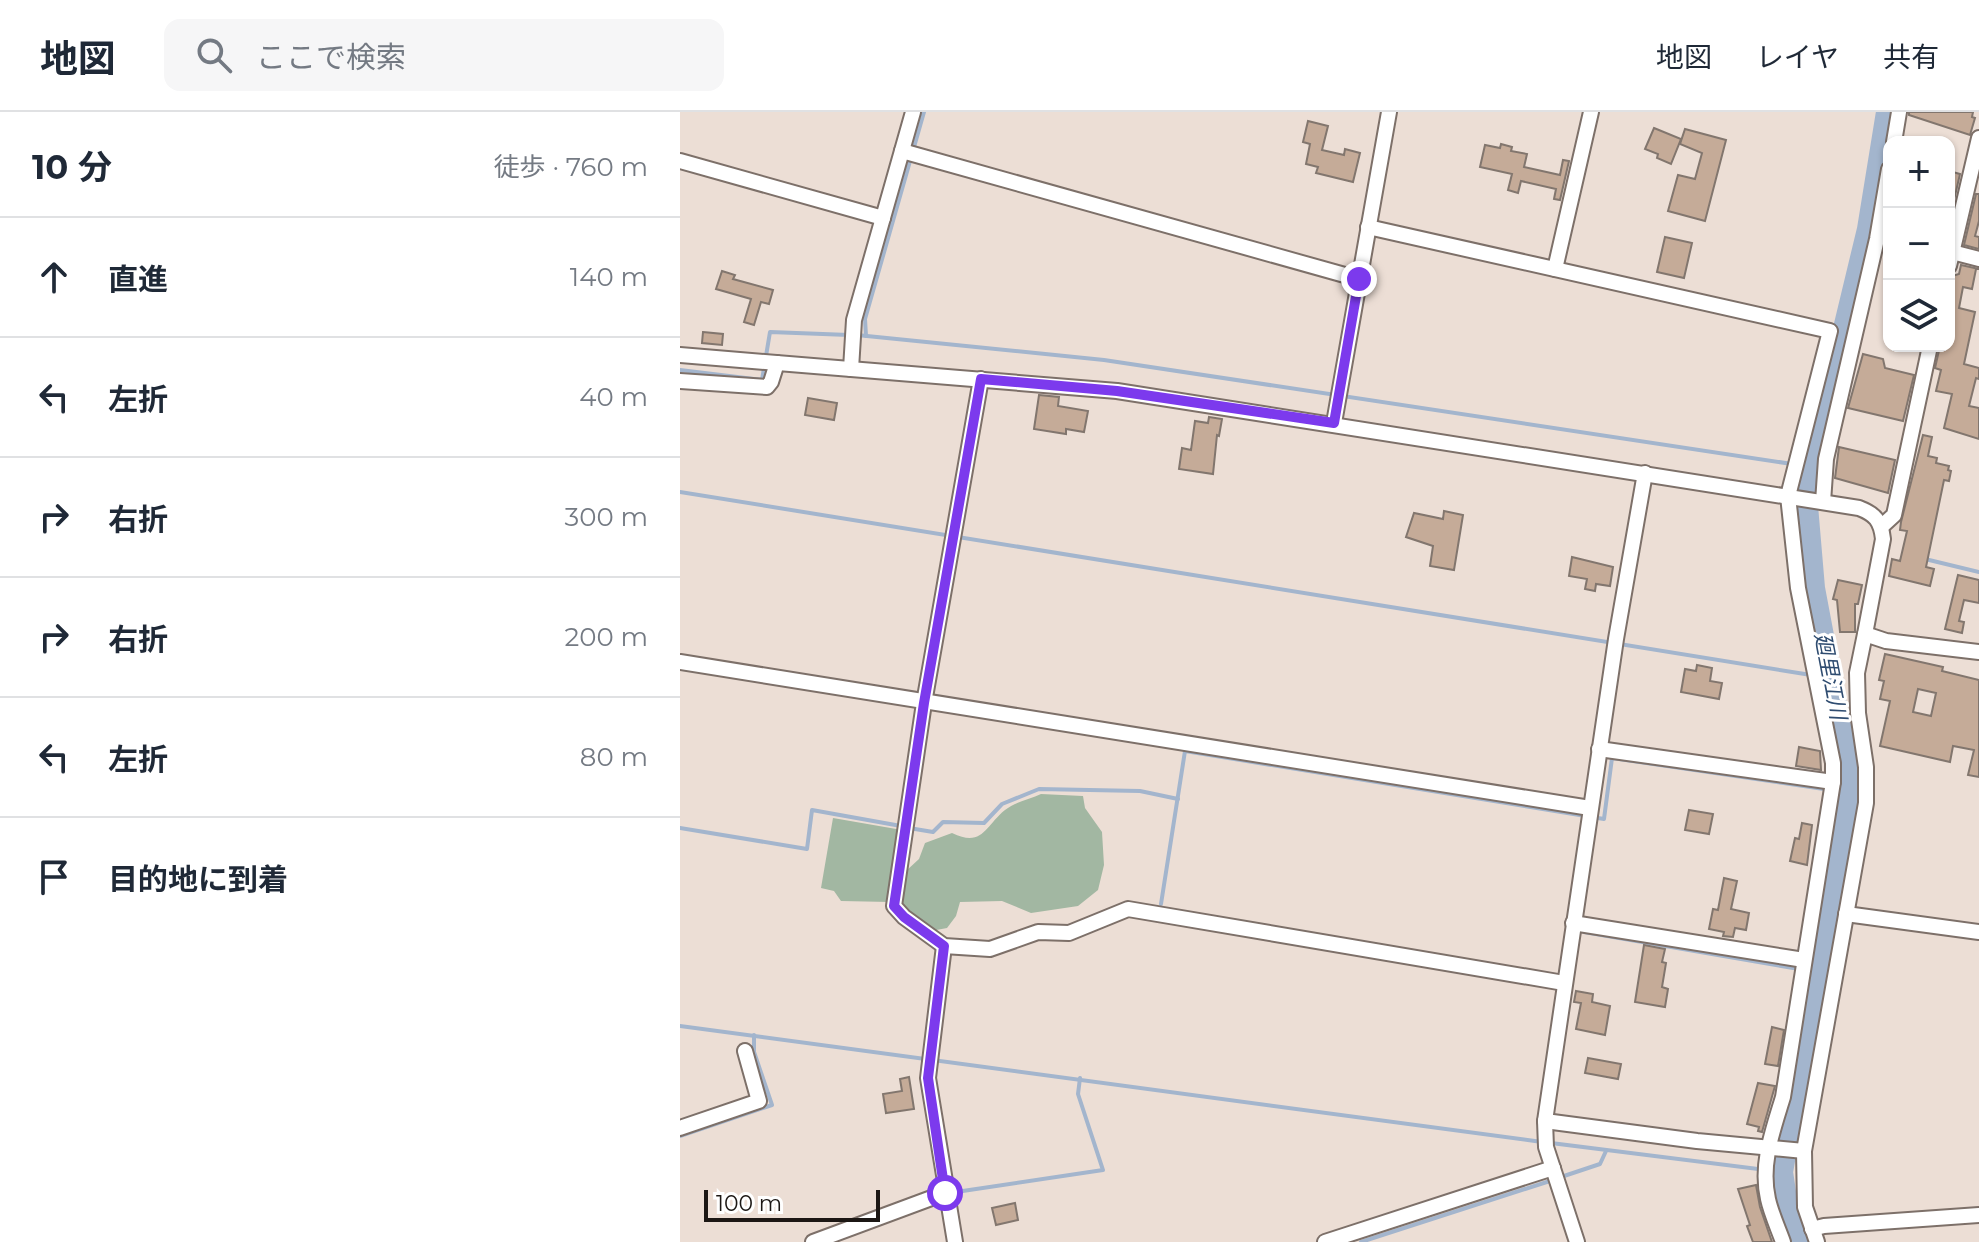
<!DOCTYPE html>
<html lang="ja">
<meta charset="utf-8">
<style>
:root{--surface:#fff;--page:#f6f6f7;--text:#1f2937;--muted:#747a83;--line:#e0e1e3}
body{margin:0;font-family:Montserrat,"Noto Sans JP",sans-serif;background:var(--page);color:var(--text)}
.controls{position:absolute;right:24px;top:24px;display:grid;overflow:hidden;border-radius:16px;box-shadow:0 2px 6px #0004}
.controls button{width:72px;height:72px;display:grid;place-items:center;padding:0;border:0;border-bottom:2px solid var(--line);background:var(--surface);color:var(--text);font:40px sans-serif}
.scale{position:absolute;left:24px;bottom:20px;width:176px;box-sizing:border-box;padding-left:8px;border:4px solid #1c1714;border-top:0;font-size:22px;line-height:28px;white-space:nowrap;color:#1c1714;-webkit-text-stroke:6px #fff;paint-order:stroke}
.stop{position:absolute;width:24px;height:24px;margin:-18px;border:6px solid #7c3aed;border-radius:50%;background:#fff}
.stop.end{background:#7c3aed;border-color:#fff;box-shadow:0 2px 8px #0008}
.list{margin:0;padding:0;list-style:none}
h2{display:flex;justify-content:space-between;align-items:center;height:104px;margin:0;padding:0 32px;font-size:34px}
h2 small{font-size:26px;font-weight:400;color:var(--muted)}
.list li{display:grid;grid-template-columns:52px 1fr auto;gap:24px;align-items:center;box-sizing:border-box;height:120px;padding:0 32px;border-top:2px solid var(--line)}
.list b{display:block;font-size:30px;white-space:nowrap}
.list em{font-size:26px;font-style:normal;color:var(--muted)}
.icon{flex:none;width:44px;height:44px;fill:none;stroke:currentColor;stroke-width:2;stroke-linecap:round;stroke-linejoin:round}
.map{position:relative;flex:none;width:1299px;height:1130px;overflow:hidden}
header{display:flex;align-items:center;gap:48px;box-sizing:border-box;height:112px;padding:0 40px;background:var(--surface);border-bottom:2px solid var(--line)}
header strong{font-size:38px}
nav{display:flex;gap:44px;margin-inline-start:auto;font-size:28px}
.search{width:560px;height:72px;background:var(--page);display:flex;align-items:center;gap:20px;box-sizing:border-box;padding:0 28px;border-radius:16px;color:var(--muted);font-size:30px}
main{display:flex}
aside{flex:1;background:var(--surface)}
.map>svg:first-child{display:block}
</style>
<header>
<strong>地図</strong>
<div class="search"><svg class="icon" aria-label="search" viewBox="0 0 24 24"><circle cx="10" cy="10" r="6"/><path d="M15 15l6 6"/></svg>ここで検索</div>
<nav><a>地図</a><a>レイヤ</a><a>共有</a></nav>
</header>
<main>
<aside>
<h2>10 分<small>徒歩 · 760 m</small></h2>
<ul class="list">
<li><svg class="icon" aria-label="ahead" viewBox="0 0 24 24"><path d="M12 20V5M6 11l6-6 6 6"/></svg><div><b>直進</b></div><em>140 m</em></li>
<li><svg class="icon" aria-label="left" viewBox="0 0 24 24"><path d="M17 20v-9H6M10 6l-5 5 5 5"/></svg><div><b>左折</b></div><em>40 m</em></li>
<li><svg class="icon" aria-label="right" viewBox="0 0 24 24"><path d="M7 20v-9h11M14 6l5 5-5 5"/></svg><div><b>右折</b></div><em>300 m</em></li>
<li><svg class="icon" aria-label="right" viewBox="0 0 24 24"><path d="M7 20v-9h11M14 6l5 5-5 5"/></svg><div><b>右折</b></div><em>200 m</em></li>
<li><svg class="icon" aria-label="left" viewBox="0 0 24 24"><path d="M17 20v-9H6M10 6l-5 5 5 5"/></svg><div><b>左折</b></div><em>80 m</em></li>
<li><svg class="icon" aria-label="arrive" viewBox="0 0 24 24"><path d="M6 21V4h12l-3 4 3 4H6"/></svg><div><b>目的地に到着</b></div></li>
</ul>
</aside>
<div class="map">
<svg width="1299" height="1130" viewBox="0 0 1299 1130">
<rect width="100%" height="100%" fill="#ecded5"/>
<g fill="#a2b7a2">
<path d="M361,682L403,684L405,696L422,720L424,753L418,778L398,794L351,801L322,789L280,790L276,804L267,816L251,819L229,803L221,790L226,759L239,747L245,731L272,721C303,736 305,714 325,698C335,690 350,687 361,682Z"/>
<path d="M153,706L222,718L210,790L161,789L154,779L141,776Z"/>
</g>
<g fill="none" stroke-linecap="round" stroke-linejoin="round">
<g stroke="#a3b5cd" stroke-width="4">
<path d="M177,223L424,248L1112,352"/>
<path d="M186,224L185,207L244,0"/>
<path d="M0,258L82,268L90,220L169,223"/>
<path d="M0,380L1131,563"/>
<path d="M1245,447L1299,460"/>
<path d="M1139,565L1151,566"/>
<path d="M1161,680H1169"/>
<path d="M0,716L127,737L132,698L221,714"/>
<path d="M229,716L253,720L263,710L304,711L322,692L359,677L460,679L498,687"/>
<path d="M481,792L505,639L924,707L932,646L1144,677"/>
<path d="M904,820L1119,857"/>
<path d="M1127,858L1139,860"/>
<path d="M0,914L862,1030"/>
<path d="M0,1024L92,993L74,940V923"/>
<path d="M871,1031L1102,1060"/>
<path d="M881,1065L920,1052L926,1039"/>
<path d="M276,1080L423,1058L398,982L400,966"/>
<path d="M681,1130L873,1068"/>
</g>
<path stroke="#a3b5cd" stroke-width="22" d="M1118,1130L1108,1100L1102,1060L1169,680V662L1134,476L1126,382L1128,355L1142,308L1188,117L1207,0"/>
</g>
<g fill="#c5ab98" stroke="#82766e" stroke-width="2" fill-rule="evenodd">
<path d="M1229,0H1293L1292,5L1295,6L1290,23L1229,3Z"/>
<path d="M628,9L648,14L642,38L664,43L665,37L680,41L673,70L636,61L638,55L626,52L630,32L623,30Z"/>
<path d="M974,16L1001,27L991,52L977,46L978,42L965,37Z"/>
<path d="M1005,17L1046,28L1025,109L988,99L998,63L1015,67L1022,41L1000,32Z"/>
<path d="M821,32L832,35L831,39L847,42L844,55L880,63L883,48L889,49L880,88L874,87L876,77L841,69L838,81L828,78L832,62L800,55L805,33L820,36Z"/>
<path d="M1269,59L1280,62L1269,110Z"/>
<path d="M1296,82H1299V109L1295,124L1299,125V137L1284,133Z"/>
<path d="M985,125L1012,131L1004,166L977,160Z"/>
<path d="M1281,153L1299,157H1296L1292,177L1283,175L1279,196L1295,200L1284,252L1299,256V267L1296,266L1289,294L1299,296V327L1264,316L1272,282L1256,279L1261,258L1255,256L1260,234H1269V175L1272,164L1279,162Z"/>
<path d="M42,159L55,163L53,167L93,178L89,192L81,190L74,213L64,210L71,187L36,177Z"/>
<path d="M23,220L43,222L42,233L22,231Z"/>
<path d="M1183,242L1203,247L1205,256L1234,263L1223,309L1168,296Z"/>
<path d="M359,283L379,285L378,294L408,299L404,320L386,317V322L354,317Z"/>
<path d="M128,286L157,291L154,308L125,303Z"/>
<path d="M529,305L542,307L539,324L537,323L533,362L499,357L502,336L511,338L515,309L528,311Z"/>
<path d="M1243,323L1252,325L1248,344L1257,346L1256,351L1269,354L1268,358L1271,359L1269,369L1264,368L1246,455L1254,457L1250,474L1209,464L1212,447L1220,449L1227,419L1220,418L1221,410Z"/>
<path d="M1159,335L1215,348L1208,381L1155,366Z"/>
<path d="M764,399L783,403L774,458L750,454L753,434L726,425L734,401L763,407Z"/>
<path d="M892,445L933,455L930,474L916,472L915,479L905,477L907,467L889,464Z"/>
<path d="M1278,463L1299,468V491L1284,488L1279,509L1284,510L1282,521L1265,517Z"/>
<path d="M1158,468L1182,473L1178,492H1175V520H1160L1157,488L1153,487Z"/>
<path d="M1205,542L1263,555L1262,559L1299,568V665L1288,663L1294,638L1273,634L1270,650L1200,634L1210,589L1200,587L1204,569L1199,568ZM1238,577L1256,581L1251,604L1233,600Z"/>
<path d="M1017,553L1032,556L1030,569L1042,571L1039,587L1001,580L1005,557L1016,559Z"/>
<path d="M1119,635L1140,639L1141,658L1116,654Z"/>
<path d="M1009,698L1033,702L1029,722L1005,718Z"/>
<path d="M1122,711L1132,713L1127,753L1110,749L1115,726L1119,727Z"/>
<path d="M1044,766L1057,769L1051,797L1069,801L1066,818L1055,816L1053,825L1043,824L1044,820L1029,817L1033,797L1038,798Z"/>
<path d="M964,833L985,837L982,850L986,851L982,875L988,877L985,895L955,890Z"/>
<path d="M896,879L913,882L912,890L930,894L925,923L896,917L901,891L894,890Z"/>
<path d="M1092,915L1104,918L1098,954L1085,952Z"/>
<path d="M908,946L941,952L938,967L905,961Z"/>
<path d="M229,965L234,997L206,1001L203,982L222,979L220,967Z"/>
<path d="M1078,971L1095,974L1082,1020L1078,1019L1079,1015L1067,1012Z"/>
<path d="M1076,1073L1080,1095L1092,1130H1073L1067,1114L1070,1113L1058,1077Z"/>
<path d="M335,1091L338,1108L316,1113L312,1096Z"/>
</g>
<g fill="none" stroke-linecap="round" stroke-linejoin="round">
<g stroke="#7d7069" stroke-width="18">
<g id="minor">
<path d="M1214,30L1219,0"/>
<path d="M222,39L679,167"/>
<path d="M0,49L203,106"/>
<path d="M688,115L1150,219L1108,384L1118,476L1153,651V670L1103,985C1093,1018 1080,1052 1088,1087C1091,1101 1098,1116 1103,1130"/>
<path d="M1272,140L1299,147"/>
<path d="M1269,154L1299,26"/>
<path d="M875,157L911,0"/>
<path d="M0,243L437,279L1179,396C1195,402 1201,409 1203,427L1185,522L1206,529L1299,540"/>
<path d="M171,257L174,208L233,0"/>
<path d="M301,267L244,591L214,794L224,805L264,834L310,837L358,820L389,821L448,797L884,871"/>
<path d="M0,269L87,275L91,270L97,251"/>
<path d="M654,311L709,0"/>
<path d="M1143,390L1146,347L1197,127L1209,57"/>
<path d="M1202,414L1214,403L1250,234"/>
<path d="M0,550L910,696"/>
<path d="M919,637L1153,670"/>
<path d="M1166,802L1299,820"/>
<path d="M893,811L1124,848"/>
<path d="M264,834L248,966L275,1130"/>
<path d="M865,1009L1017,1029L1124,1039"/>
<path d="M0,1016L79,989L65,939"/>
<path d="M1132,1117L1144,1114L1299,1103"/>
<path d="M133,1130L265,1081"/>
<path d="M645,1130L873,1056"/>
<path d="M897,1130L866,1035L865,1009L936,527L965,361"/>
<path d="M1137,1130L1125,1095L1124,1039L1186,691V655L1178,601L1177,561L1185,522"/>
</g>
</g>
<use href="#minor" stroke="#fff" stroke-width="14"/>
</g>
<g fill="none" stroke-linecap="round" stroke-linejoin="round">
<path stroke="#7c3aed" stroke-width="10" d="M265,1081L248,966L264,834L224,805L214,794L244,591L301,267L437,279L654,311L679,167"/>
</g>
<g text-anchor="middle" stroke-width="6" stroke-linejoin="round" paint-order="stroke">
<g font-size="22" font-style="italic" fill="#2f4c70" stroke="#fff">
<text transform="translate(1151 564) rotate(79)" y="8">廻里江川</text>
</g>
</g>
</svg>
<div class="controls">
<button>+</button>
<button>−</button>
<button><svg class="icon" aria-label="layers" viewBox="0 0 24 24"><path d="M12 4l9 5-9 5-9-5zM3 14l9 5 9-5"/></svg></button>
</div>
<div class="scale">100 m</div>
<div class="stop" style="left:265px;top:1081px"></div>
<div class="stop end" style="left:679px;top:167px"></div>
</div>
</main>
